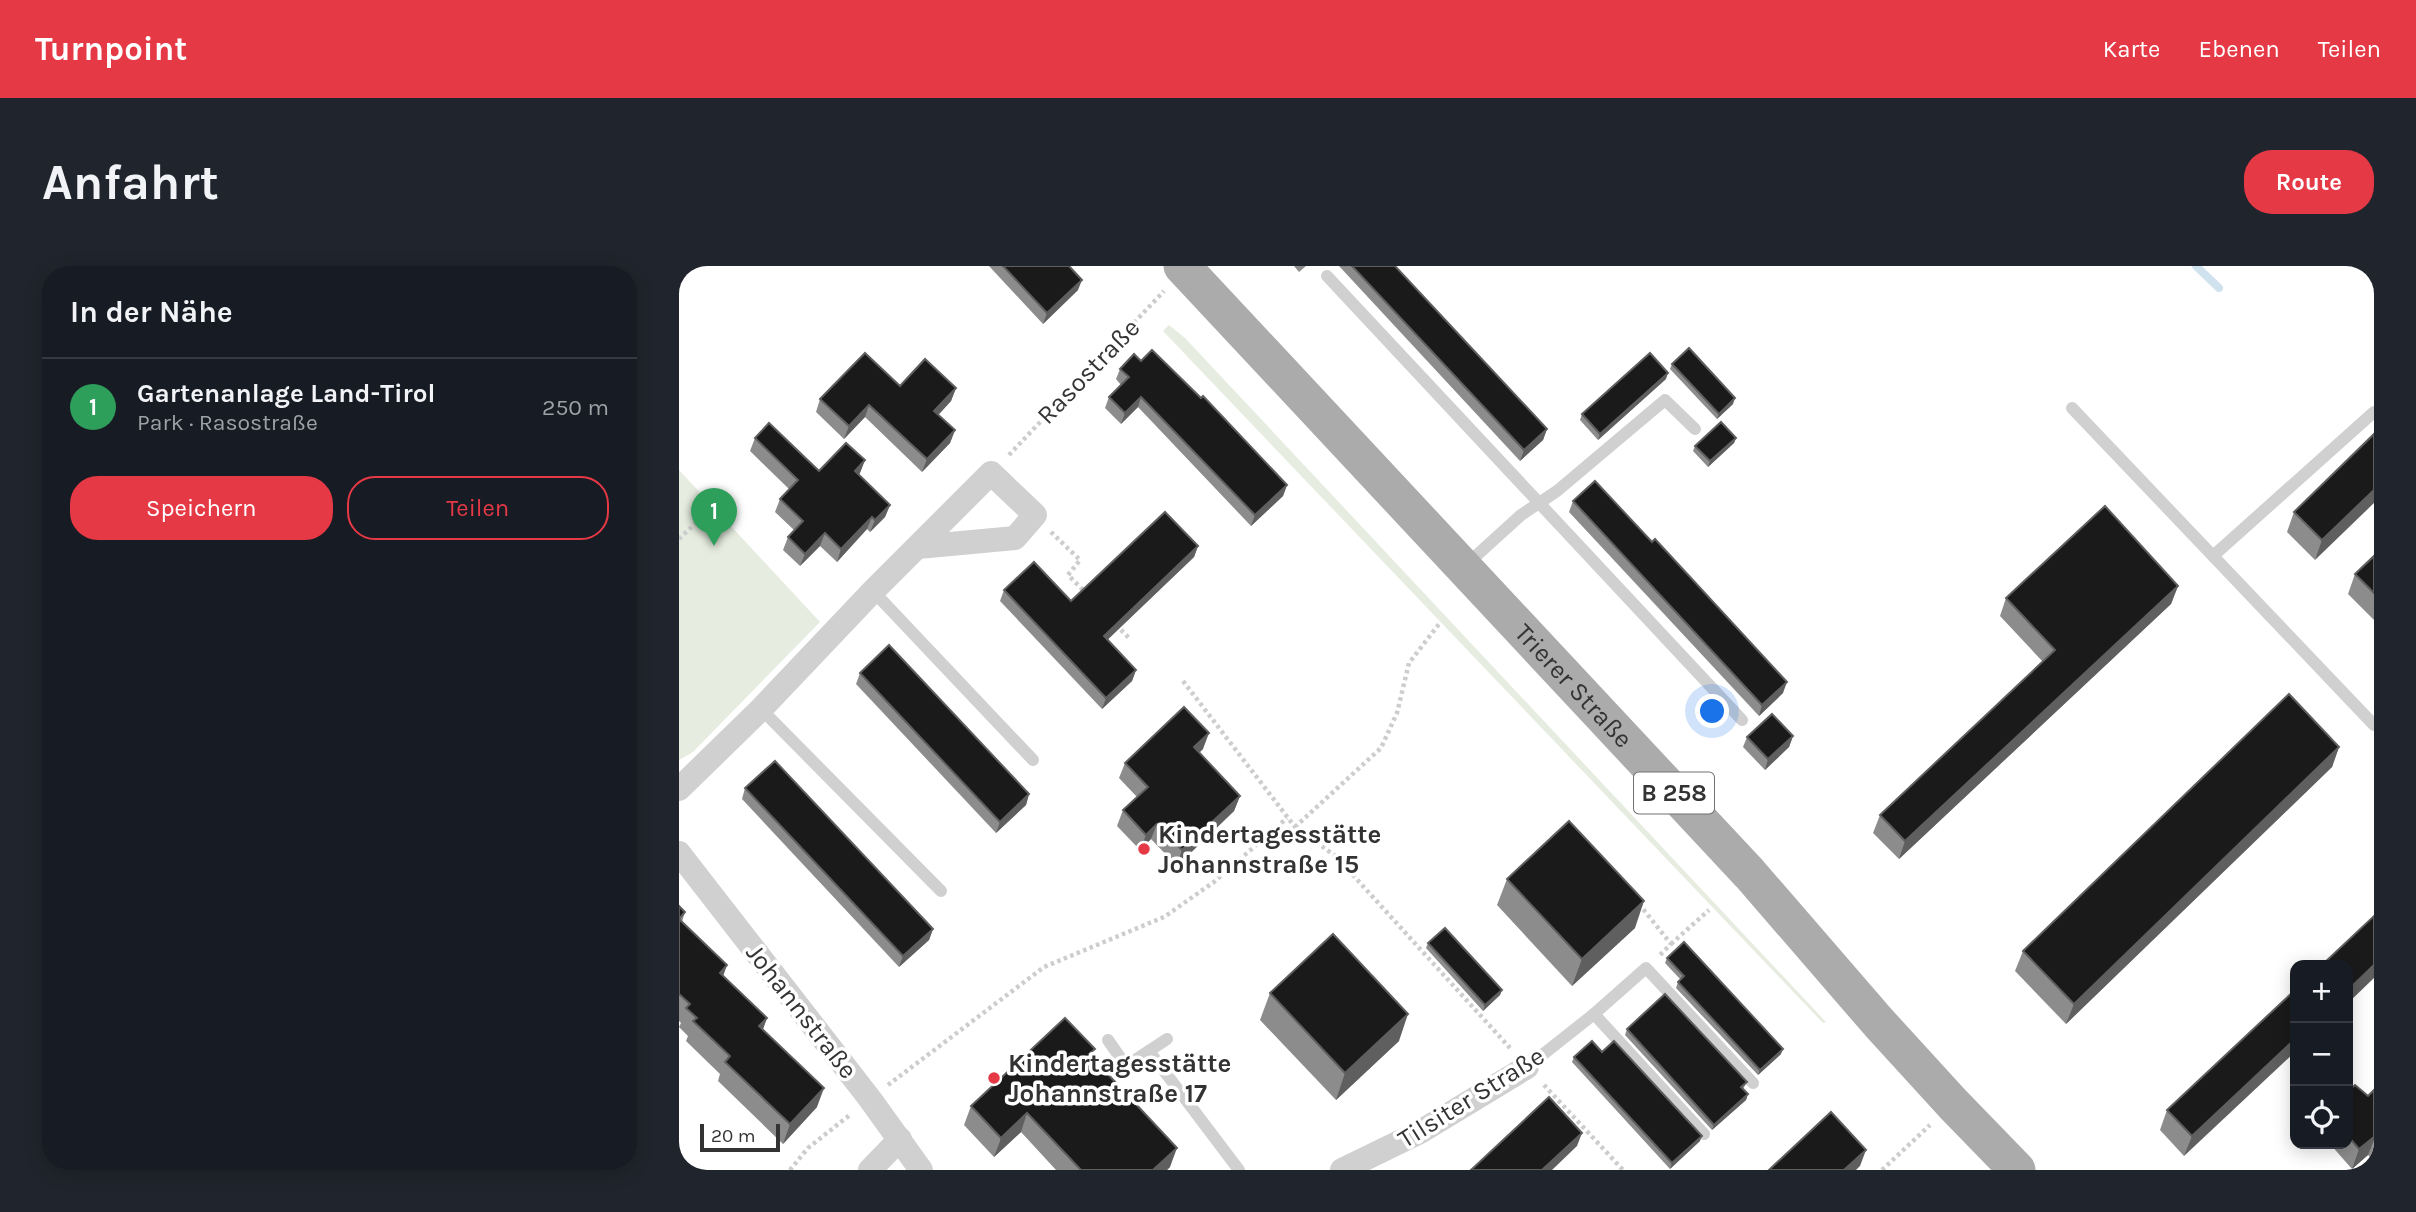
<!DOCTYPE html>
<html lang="de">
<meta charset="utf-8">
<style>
:root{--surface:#171b24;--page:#20242c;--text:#f1f3f6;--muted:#9ea1a6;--line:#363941;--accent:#e63946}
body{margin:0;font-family:Karla,sans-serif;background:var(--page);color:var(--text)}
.controls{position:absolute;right:21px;bottom:21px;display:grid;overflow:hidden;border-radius:14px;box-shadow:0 4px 18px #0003}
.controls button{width:63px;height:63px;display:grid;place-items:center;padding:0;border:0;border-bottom:2px solid var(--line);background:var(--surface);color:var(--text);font:35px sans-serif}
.scale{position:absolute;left:21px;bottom:18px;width:80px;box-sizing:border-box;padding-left:7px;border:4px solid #333;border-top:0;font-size:19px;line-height:24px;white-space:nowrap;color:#333;-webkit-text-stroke:5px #fff;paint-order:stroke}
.you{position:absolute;left:1034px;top:446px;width:24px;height:24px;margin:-18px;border:5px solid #fff;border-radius:50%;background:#1a73e8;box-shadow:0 0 0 10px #1a73e833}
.badge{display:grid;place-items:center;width:46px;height:46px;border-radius:50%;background:var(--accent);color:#fff;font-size:23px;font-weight:700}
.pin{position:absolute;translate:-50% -58px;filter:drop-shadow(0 2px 4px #0008)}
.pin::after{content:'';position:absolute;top:37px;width:24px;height:21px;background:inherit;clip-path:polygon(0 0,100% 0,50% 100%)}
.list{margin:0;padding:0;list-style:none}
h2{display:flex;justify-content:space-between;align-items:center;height:91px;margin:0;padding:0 28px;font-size:30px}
h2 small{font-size:23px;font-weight:400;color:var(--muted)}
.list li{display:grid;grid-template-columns:46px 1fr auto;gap:21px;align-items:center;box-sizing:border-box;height:98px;padding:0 28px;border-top:2px solid var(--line)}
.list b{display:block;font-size:26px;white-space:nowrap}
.list p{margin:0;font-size:23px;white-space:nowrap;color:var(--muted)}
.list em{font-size:23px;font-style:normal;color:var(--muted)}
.actions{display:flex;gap:14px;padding:21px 28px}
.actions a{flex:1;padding:16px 0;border:2px solid var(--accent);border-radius:28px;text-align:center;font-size:24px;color:var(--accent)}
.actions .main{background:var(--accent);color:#fff}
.icon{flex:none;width:38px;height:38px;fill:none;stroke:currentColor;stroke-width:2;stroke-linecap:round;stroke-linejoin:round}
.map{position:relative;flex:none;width:1695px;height:904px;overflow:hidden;border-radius:28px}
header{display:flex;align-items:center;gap:42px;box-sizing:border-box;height:98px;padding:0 35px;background:var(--accent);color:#fff}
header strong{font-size:33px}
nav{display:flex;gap:38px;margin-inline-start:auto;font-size:24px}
.intro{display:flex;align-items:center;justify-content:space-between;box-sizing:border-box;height:168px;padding:0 42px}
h1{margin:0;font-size:49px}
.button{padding:18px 32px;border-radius:28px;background:var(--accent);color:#fff;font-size:24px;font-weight:700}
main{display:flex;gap:42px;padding:0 42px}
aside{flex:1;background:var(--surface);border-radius:28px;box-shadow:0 4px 18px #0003}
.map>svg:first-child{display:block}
</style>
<header>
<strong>Turnpoint</strong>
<nav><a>Karte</a><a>Ebenen</a><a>Teilen</a></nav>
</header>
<div class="intro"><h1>Anfahrt</h1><a class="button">Route</a></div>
<main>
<aside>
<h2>In der Nähe<small></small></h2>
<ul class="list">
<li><span class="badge" style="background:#2e9e5b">1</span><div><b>Gartenanlage Land-Tirol</b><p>Park · Rasostraße</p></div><em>250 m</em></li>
</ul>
<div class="actions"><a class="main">Speichern</a><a>Teilen</a></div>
</aside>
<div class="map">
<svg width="1695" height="904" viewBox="0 0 1695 904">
<rect width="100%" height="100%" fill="#fff"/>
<g fill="#e6ecdf">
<path d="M490,59L506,72L1147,756L1144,757L484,65Z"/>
<path d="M0,204L141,356L14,486L0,494Z"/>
</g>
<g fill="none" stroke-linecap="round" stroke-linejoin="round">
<path stroke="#cfe2ee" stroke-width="8" d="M1517,0L1540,22"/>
<g stroke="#cdcdcd" stroke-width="4.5" stroke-dasharray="3.5 3.5" stroke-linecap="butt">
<path d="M330,189L485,25"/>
<path d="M372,266L401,294L389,309L407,327"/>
<path d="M0,273L31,243"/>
<path d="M437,359L451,373"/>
<path d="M504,415L616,561L655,589L673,608L831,782"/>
<path d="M616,561L702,482L718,447L730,397L760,358"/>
<path d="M960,638L992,678L980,690"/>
<path d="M992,678L1030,644"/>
<path d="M209,819L365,701L485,651L535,616L608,552"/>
<path d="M865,819L944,904"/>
<path d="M111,904L129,882L172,848"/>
<path d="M1203,904L1251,859"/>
</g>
<g stroke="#d0d0d0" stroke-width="12">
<path d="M648,10L1063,454"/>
<path d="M1393,142L1695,459"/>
<path d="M1534,290L1695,146"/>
<path d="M787,299L842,249L878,225L986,134L1016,163"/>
<path d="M194,325L354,494"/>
<path d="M82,443L262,625"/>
<path d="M915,748L1025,868"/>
<path d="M429,774L447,800L488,773"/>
<path d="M470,785L560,904"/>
<path d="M848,801L915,748L967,702L1074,817"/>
</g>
<g stroke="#d0d0d0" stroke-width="24">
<path d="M0,523L82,443L194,325L312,207L356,249L336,272L239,281"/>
<path d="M0,587L191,833L242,904"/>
<path d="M191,904L221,873"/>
<path d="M663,904L741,866L848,801"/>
</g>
<path stroke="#ababab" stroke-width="37" id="s1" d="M503,0L1071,608L1200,757L1274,838L1338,904"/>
</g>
<g fill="#8c8c8c">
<path d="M310,0H390L399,24L364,58Z"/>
<path d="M615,0H627L620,6Z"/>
<path d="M660,0H716L868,163L864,174L841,195Z"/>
<path d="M993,98L1054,138L1038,153L991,103Z"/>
<path d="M441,103L608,219L604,230L572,260L459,141L442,158L426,142L430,131L442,119L437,113Z"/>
<path d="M987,113L919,174L901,154L903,148Z"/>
<path d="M221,120L277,122L272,135L259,149L276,164L271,177L243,206L186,151L165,173L137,146L141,133Z"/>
<path d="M1695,168L1636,294L1608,266L1615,246Z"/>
<path d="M76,172L140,205L186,194L180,209L211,239L206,251L191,266L188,263L158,296L141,280L121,300L104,284L109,271L115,264L96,246L101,233L110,223L71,185Z"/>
<path d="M1057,172L1055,177L1029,201L1014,185L1016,180Z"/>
<path d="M894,235L1104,427L1080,450L890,246Z"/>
<path d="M519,280L515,291L428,374L457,404L453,415L423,443L321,335L325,324L392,335Z"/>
<path d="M1695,290V354L1669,328L1676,308Z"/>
<path d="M1499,320L1492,338L1220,593L1194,567L1201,549L1364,396L1321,350L1327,332Z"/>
<path d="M181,407L350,528L347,539L317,567L177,418Z"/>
<path d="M1114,470L1110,481L1086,504L1064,481L1068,471Z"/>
<path d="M1660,481L1653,501L1387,758L1336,705L1344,685Z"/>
<path d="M524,483L520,487L561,530L555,545L498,600L472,573L461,584L438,560L444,544L458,531L440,512L446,497Z"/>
<path d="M66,522L254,663L250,674L220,701L63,533Z"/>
<path d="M828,613L956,662L893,720L818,639Z"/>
<path d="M0,640L6,646L3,656L44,710L88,752L84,763L138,841L104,878L39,815L41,808L7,775L9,770L0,761L2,757L0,755Z"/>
<path d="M749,677L823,724L821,729L804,745L747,682Z"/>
<path d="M988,692L1102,788L1079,809L997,722L999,716L1002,714L986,697Z"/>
<path d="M1616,724L1505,890L1481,864L1488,844Z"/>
<path d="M591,727L720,775L657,834L581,754Z"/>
<path d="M948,763L1068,816L1064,823L1069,828L1067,834L1033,864L946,769Z"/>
<path d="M923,786L1021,875L991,903L893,796L895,791Z"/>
<path d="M413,791L491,901L488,904H377L342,866L315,891L285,859L292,840Z"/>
<path d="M1695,824V895L1689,889L1673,903L1651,878H1669V825L1689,830Z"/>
</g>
<g fill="#5f5f5f">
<path d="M403,14L399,24L364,58L368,47Z"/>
<path d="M989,107L987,113L919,174L921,168Z"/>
<path d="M277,122L272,135L251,158L255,145Z"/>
<path d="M462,131L459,141L442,158L446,147Z"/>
<path d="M1056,132L1054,138L1038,153L1040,148Z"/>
<path d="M190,139L186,151L165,173L170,160Z"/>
<path d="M868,163L864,174L841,195L845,184Z"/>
<path d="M276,164L271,177L243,206L248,193Z"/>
<path d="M1057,172L1055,177L1029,201L1031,195Z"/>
<path d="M186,194L181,207L171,217L176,205Z"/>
<path d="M608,219L604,230L572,260L576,249Z"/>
<path d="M1695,224V237L1636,294L1643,274Z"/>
<path d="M211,239L206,251L191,266L196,254Z"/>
<path d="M193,251L188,263L158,296L162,283Z"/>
<path d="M146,267L141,280L121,300L126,288Z"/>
<path d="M519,280L515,291L421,381L425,370Z"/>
<path d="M1499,320L1492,338L1220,593L1226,575Z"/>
<path d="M457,404L453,415L423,443L427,432Z"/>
<path d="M1108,416L1104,427L1080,450L1083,439Z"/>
<path d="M530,467L524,483L509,497L515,481Z"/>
<path d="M1114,470L1110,481L1086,504L1089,493Z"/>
<path d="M1660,481L1653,501L1387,758L1395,738Z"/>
<path d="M350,528L347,539L317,567L321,556Z"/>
<path d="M561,530L555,545L498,600L503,584Z"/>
<path d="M478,558L472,573L461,584L467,569Z"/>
<path d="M965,635L956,662L893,720L903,693Z"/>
<path d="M254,663L250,674L220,701L224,690Z"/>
<path d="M48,699L41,719V707Z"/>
<path d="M1695,699V712L1669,737V724Z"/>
<path d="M823,724L821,729L804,745L806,739Z"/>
<path d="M729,748L720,775L657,834L666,807Z"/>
<path d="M88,752L81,771L80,760Z"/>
<path d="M1616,773V786L1505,890L1513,870Z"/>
<path d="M1104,783L1102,788L1079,809L1081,804Z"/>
<path d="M145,822L138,841L104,878L111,858Z"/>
<path d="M1069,828L1067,834L1033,864L1035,859Z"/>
<path d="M348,847L342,866L315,891L322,872Z"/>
<path d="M903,867L898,880L873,904H863Z"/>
<path d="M1023,870L1021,875L991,903L993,897Z"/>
<path d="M1695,871V874L1689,889L1673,903L1680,883Z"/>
<path d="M498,882L491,901L488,904H474Z"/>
<path d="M1187,884L1181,900L1177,904H1165Z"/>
</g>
<g fill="#1a1a1a" stroke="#5f5f5f" stroke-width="2">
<path d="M324,0H390L403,14L368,47Z"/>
<path d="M673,0H716L868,163L845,184Z"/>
<path d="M1010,82L1056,132L1040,148L993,98Z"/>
<path d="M473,84L522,132L524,130L608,219L576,249L462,131L446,147L430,131L450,111L441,103L455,88L462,95Z"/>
<path d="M186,87L221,120L246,93L277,122L255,145L276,164L248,193L190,139L170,160L141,133Z"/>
<path d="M971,87L989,107L921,168L903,148Z"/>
<path d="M1042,156L1057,172L1031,195L1016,180Z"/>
<path d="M90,157L140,205L167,177L186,194L176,205L211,239L196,254L193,251L162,283L146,267L126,288L109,271L124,255L101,233L119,214L76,172Z"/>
<path d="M1695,168V224L1643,274L1615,246Z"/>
<path d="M916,215L973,276L976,273L1108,416L1083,439L894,235Z"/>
<path d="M1426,240L1499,320L1226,575L1201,549L1376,384L1327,332Z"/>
<path d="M486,246L519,280L425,370L457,404L427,432L325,324L355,296L392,335Z"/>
<path d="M1695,290V327L1676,308Z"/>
<path d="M210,379L350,528L321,556L181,407Z"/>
<path d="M1610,428L1660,481L1395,738L1344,685Z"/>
<path d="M505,441L530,467L515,481L561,530L503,584L478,558L467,569L444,544L469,521L446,497Z"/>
<path d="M1093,448L1114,470L1089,493L1068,471Z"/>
<path d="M96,495L254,663L224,690L66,522Z"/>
<path d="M890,555L965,635L903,693L828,613Z"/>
<path d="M0,640L6,646L0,653Z"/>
<path d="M1695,650V699L1669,724V699H1643Z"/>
<path d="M0,653L48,699L41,707L88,752L80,760L145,822L111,858L46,796L51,790L14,755L18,752L7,742L11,738L0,728Z"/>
<path d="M766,662L823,724L806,739L749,677Z"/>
<path d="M654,668L729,748L666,807L591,727Z"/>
<path d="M1005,676L1104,783L1081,804L999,716L1005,710L988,692Z"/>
<path d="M1616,724V773L1513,870L1488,844Z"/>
<path d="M986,728L1068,816L1062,821L1069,828L1035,859L948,763Z"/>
<path d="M386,752L416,783L410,788L498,882L474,904H402L348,847L322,872L292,840Z"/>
<path d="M913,775L923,786L935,775L1023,870L993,897L895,791Z"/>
<path d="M1676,819L1689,830L1695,824V871L1680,883L1669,870V825Z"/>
<path d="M870,831L903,867L863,904H792Z"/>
<path d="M1152,846L1187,884L1165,904H1090Z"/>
</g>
<g fill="#e63946" stroke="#fff" stroke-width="2.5">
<circle cx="465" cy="583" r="7"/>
<circle cx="315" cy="812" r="7"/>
</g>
<g text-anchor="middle" stroke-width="7" stroke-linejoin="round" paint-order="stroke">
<rect fill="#fff" stroke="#707070" stroke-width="2" x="955" y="506.5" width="80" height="41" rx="5"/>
<g font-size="24" font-weight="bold" fill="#333">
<text x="995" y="535">B 258</text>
</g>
<g font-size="26" fill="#333" stroke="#fff">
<text transform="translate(409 105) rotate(-46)" y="9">Rasostraße</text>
<text dy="9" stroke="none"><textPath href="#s1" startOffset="574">Trierer Straße</textPath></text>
<text transform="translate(123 745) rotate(52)" y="9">Johannstraße</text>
<text transform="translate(792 831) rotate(-32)" y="9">Tilsiter Straße</text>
</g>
<g font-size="26" font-weight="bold" fill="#333" stroke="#fff" text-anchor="start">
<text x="479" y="577">Kindertagesstätte<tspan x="479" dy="30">Johannstraße 15</tspan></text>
<text x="329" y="806">Kindertagesstätte<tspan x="329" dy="30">Johannstraße 17</tspan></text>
</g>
</g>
</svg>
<div class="controls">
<button>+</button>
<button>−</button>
<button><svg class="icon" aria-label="locate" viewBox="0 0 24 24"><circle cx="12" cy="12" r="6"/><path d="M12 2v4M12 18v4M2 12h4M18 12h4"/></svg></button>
</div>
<div class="scale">20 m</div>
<div class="you"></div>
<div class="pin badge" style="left:35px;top:280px;background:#2e9e5b">1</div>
</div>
</main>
